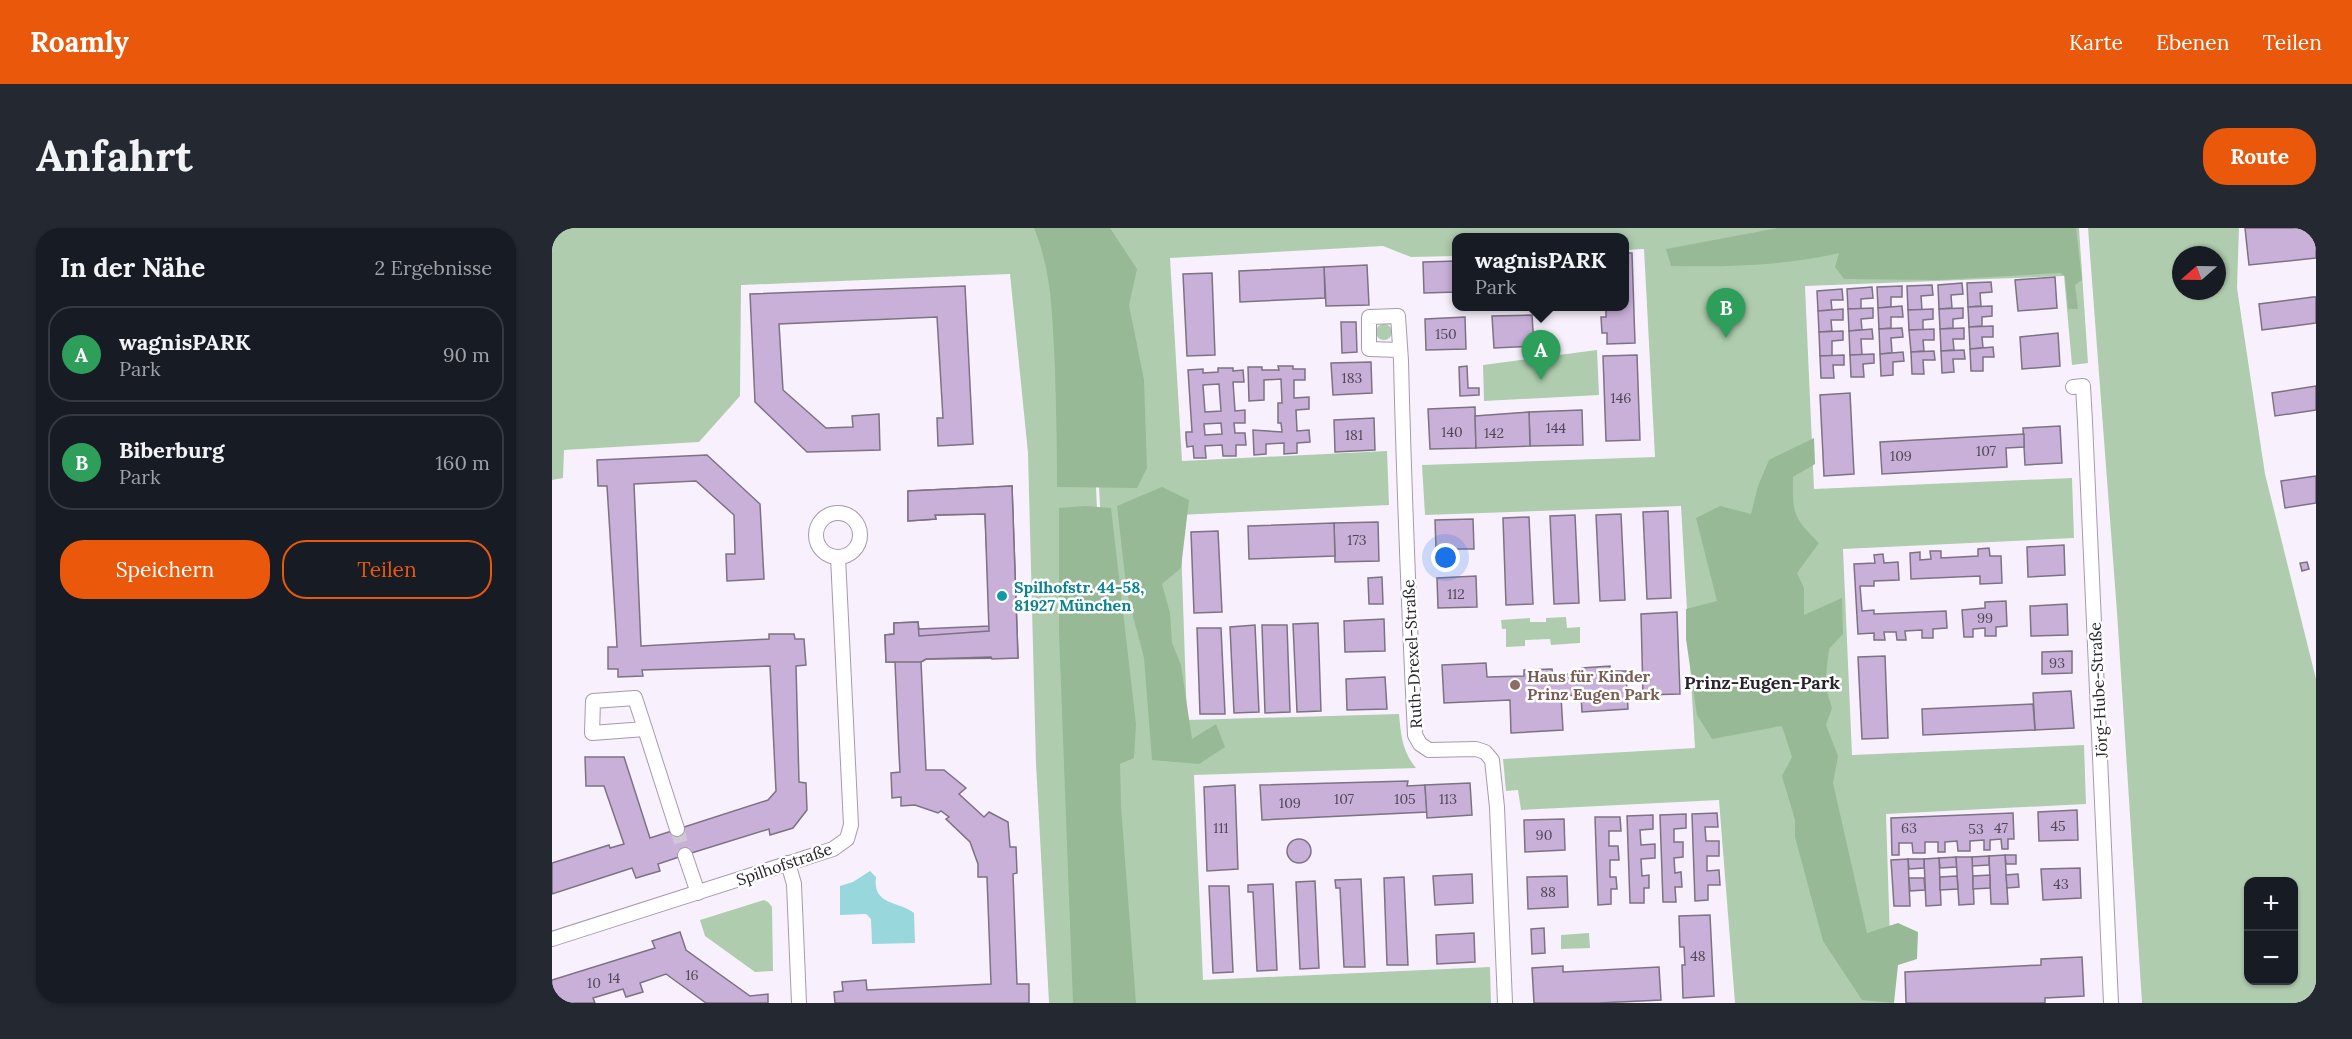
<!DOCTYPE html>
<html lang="de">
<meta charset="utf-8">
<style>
:root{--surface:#171b24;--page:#242831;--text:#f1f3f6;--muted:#9ea1a6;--line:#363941;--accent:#ea580c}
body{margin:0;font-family:Lora,serif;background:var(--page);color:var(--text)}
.controls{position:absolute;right:18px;bottom:18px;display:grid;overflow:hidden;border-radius:12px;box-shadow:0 2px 4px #0004}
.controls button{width:54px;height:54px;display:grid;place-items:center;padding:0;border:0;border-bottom:2px solid var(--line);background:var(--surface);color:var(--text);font:30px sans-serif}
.compass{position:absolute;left:1620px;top:18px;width:54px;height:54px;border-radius:50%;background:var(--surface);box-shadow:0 2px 4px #0004;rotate:250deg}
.you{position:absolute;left:894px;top:330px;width:21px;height:21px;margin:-15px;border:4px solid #fff;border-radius:50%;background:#1a73e8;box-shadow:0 0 0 9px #1a73e833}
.badge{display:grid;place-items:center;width:39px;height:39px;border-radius:50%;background:var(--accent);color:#fff;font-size:20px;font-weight:700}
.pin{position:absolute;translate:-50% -50px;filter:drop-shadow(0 2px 3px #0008)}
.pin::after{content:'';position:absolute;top:32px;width:21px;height:18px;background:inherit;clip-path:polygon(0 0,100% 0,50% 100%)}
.popup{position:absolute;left:900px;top:5px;width:177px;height:78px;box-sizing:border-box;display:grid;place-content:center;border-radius:12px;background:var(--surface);filter:drop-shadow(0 2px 4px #0005);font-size:20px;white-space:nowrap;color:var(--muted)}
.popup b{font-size:22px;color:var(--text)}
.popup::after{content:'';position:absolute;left:50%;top:100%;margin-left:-12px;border:12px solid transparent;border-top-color:var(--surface)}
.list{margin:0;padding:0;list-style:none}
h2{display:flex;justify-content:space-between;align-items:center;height:78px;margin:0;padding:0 24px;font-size:26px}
h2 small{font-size:20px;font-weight:400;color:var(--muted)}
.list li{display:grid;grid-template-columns:39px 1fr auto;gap:18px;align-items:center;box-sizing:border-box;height:96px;margin:0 12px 12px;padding:0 12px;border:2px solid var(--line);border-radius:24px}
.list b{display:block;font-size:22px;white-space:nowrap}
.list p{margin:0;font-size:20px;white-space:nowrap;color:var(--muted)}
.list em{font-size:20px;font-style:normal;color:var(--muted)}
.actions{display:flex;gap:12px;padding:18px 24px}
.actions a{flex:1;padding:14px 0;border:2px solid var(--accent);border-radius:24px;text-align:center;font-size:21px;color:var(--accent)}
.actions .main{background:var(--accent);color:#fff}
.map{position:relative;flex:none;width:1764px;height:775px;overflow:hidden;border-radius:24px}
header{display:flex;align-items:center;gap:36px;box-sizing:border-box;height:84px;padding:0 30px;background:var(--accent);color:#fff}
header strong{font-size:28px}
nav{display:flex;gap:33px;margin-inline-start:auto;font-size:21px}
.intro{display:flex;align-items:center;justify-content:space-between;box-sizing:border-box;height:144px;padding:0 36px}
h1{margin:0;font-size:42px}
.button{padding:15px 27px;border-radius:24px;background:var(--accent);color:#fff;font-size:21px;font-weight:700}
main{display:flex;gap:36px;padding:0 36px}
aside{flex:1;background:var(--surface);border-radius:24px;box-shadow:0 2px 4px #0004}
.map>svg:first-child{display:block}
</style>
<header>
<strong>Roamly</strong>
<nav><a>Karte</a><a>Ebenen</a><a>Teilen</a></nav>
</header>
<div class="intro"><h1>Anfahrt</h1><a class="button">Route</a></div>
<main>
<aside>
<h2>In der Nähe<small>2 Ergebnisse</small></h2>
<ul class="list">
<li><span class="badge" style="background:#2e9e5b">A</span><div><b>wagnisPARK</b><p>Park</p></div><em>90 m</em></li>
<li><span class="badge" style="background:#2e9e5b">B</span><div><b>Biberburg</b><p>Park</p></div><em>160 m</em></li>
</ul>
<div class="actions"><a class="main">Speichern</a><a>Teilen</a></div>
</aside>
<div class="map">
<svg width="1764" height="775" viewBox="0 0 1764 775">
<rect width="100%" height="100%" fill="#f8f1fd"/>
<g fill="#afcdae" fill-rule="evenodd">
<path d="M0,0H533L566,775H497L484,536L476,225L458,46L189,57L188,168L147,214L12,222L11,250L0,252Z"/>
<path d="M540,0H1527L1536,135L1520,137L1512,48L1253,58L1262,261L1520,250L1522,310L1291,321L1300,527L1532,517L1534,576L1334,586L1340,775H1183L1167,572L969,582L966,562L954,563L951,531L1143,520L1129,278L873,287L870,237L1103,229L1092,21L1073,22V9H905V28L859,29L831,18L618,30L630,233L835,223L837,277L628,287L635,492L847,486C849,507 850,523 864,540L642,547L651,752L938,739L939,775H569L565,604L546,239Z"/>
<path d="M1536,0H1687L1685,60L1713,246L1764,451V775H1590L1565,384ZM1629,27H1665V63H1629ZM1696,654H1742V752H1696Z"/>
<circle cx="832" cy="104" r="8"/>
<path d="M1045,122L1047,167L932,173L931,137Z"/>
<path d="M1014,389L1015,400L1028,399V415L999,417L998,411L973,412V418L954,419V401H950L949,392L978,390V394H994V390Z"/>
<path d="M212,672L216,674L220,679L221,743L203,744L153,708L148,692Z"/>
<path d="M1037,705L1038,720L1009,721V707Z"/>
</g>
<g fill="#97b995">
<path d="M482,0H558L585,41L577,77L592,152L595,240L585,260L505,259C505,219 504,180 503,140C500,90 501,47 482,0Z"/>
<path d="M1226,0H1524L1530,52L1523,57L1526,81H1516L1513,48L1508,45L1387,52L1292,51L1283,39L1287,25C1231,38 1176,39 1119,38L1114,21Z"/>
<path d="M1262,210L1263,236L1241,249C1241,286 1240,288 1267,315L1245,345L1252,360V387L1290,370L1291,406L1277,421L1273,457L1280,480L1274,497L1286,528L1281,555L1315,705L1346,695L1366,704L1365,731L1346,737L1342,775L1310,772L1271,713L1243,609V592L1230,548L1240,529L1230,498L1160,511L1145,487L1134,411V381L1165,373L1144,290L1168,278L1199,286L1206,258L1217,232Z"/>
<path d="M610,259L637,272L629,340L610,356L618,385L620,415L629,437L640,511L664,496L673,519L647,536L600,532L592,430L575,365L565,278Z"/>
<path d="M533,278L559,280L584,496L582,530L568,536L569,579L584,775H521L507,404V280Z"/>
</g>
<path fill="#98d7db" d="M318,643L324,649C320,678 348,673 362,685L363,715L320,716L319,691L314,686L288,687V658L301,654Z"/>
<g fill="#c9b0d9" stroke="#7c7283" stroke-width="1.5" fill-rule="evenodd">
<path d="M1693,0H1764V30L1697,37Z"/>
<path d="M1073,25H1080L1083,115L1055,116V105H1050L1049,89H1054V78H1073Z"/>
<path d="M905,33V64L872,65L871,34Z"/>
<path d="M815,37L817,77L774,78L772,39Z"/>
<path d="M772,39L773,70L688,74L687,43Z"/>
<path d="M660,45L663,127L635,128L631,46Z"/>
<path d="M1503,49L1505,80L1466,83L1463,52Z"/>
<path d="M1439,54L1440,64L1428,65L1429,78L1416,79L1415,55Z"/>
<path d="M1410,55L1411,66L1399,67L1400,80L1387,81L1386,57Z"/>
<path d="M1380,57L1381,67L1369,68L1370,82H1356L1355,58Z"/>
<path d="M413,58L421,216L386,218L385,190H391L385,89L227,96L231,162L274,200L301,199L300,188L327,186L328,222L255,224L203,174L198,66Z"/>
<path d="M1350,58V69H1339V79L1326,80L1325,59Z"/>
<path d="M1320,59L1321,70L1309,71V81H1296L1295,61Z"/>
<path d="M1290,61L1291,72H1279L1280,82L1266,83L1265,63Z"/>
<path d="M1761,69H1764V95L1710,102L1707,76Z"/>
<path d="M1350,78L1351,89H1339V100L1327,101L1326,80Z"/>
<path d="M1440,78V88L1430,89V98L1417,99L1416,79Z"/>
<path d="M1321,80V90L1309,91L1310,102L1297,103L1296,81Z"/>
<path d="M1411,80V90L1401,91V100L1388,101L1387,81Z"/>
<path d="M1291,81V92H1279L1280,103L1267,104L1266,83Z"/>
<path d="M1381,81V91L1371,92V102H1357L1356,82Z"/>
<path d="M980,87L982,118L942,120L940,88Z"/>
<path d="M913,89L914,121L874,122L873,91Z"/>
<path d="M789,94H804L805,124L790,125Z"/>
<path d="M1441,98V109H1430L1431,120L1418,121L1417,99Z"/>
<path d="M1350,100L1351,109L1339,110L1340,125L1328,126L1327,101Z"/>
<path d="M1412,100V111H1401L1402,122L1389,123L1388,101Z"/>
<path d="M1320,101L1321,111H1309L1310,127H1298L1297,103Z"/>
<path d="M1382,101V112H1371L1372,123L1359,124L1357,102Z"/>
<path d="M1291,103V112L1280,113V128H1268L1267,104Z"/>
<path d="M1506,105L1508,138L1470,141L1468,109Z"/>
<path d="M1441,119L1442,129H1431V143H1419L1418,121Z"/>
<path d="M1412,122L1413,131H1401L1402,144L1390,145L1389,123Z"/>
<path d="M1382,123L1383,132H1371L1372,146H1360L1359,124Z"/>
<path d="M1351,124L1352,133L1341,134V147L1329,148L1328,126Z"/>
<path d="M1322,126V135L1311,136L1312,149H1299L1298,127Z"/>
<path d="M1085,127L1088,212L1054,213L1051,128Z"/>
<path d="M1292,127V137H1281L1282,150H1269L1268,128Z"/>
<path d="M819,134L820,165L781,167L779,135Z"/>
<path d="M726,138H741V141H753V152H742V170L757,169V181L744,182L745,203L757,202L758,214L745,215V225L732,226V215L714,216V226L702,227L701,202L730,204L729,195H726V175H730L729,151L712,152V172L697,173L696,139H710V142H727Z"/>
<path d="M915,138L916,160H927V167L908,168L907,139Z"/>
<path d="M666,140H681V143L691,142L692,154H681L683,183L693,182V195H682L683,205H693L694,217H684V228H671L670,217L653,218L654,230H642L641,218L635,219L634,209V204H640L636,142L651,141V145L666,144ZM667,156L669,183L653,184L651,157ZM669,195L670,206L653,207L652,196Z"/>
<path d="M1764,158V182L1723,188L1720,165Z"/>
<path d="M1298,165L1302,246L1272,248L1268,167Z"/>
<path d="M923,179L924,220L878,221L876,181Z"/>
<path d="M1030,182L1031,217L978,218L977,184Z"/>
<path d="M977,184L978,218L924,220L923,188Z"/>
<path d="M822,190L823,222L783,224L782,192Z"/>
<path d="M1508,198L1510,235L1473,237L1471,200Z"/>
<path d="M1472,206V219L1454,220L1455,239L1330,246L1328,214Z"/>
<path d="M155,227L208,276L212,351L175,353L174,326H183L182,287L144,253L82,256L89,418L217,411V406H242L243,411H252L254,437L244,438L247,554L254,555L255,582L241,600L218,607L217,601L133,627L106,636L108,643L84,650L80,640L0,666V635L57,617L58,620L72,616L52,558H34L33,529H72L98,610L216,572L224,563L218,438L90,442L91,448L66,449V441H56V419H65L64,401L55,258H46L45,232Z"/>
<path d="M1764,248V275L1733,280L1729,253Z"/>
<path d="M460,258L466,430L374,431L369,434L374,542H392L414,560L407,566L432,589L437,584L456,594L458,619H464L465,645L461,646L465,756H477V775H283L282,764L291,763L290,754L314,752L315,762L439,756L435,649H426V636L418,614L394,591L397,589L389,583L386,585L363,577L349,578V569L340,570L339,545L348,544L347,526L343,434H334L333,407L342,406V395L366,394L367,401L438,398L433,286L383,287L384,291L356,293V263Z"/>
<path d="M460,258L466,430L440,431L439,429L374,431L369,434H334L333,407L342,406V395L366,394L367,408L437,403L433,286L383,287L384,291L356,293V263Z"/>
<path d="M1116,283L1119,370L1095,371L1091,284Z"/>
<path d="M1069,286L1073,372L1048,373L1044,287Z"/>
<path d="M1023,287L1027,375L1002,376L998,288Z"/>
<path d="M977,289L981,376L954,377L951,290Z"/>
<path d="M921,291L922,321H884L883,292Z"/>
<path d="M826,294L827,333L783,334L782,295Z"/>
<path d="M782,295L783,328L697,331L696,298Z"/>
<path d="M666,303L670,384L642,385L639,304Z"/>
<path d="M1512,317L1513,347L1476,349L1475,319Z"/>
<path d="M1437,320L1438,328H1449L1450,355L1428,356V348L1359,351L1358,325L1368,324V332L1379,331L1378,323H1389V330L1426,328V321Z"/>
<path d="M1331,326L1332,335L1346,334L1347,352L1322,353V358H1308L1310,383L1322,382V386L1394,383L1395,400L1381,401V410H1370V402L1353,403L1354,412H1345L1344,404H1332L1333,412H1322V405L1306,406L1302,336L1323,335L1322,327Z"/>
<path d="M1755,334L1757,341L1750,343L1748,335Z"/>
<path d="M924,348L925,379L886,380L885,350Z"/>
<path d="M830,349L831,376H817L816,350Z"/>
<path d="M1454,373L1455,398L1444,399V408H1433V400L1421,401V409H1412L1410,382L1433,380V374Z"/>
<path d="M1515,376L1516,407L1479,408L1478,378Z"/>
<path d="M1125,384L1128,466L1091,467L1089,386Z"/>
<path d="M832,391L833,423L793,424L792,393Z"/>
<path d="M766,395L769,483L745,484L741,396Z"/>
<path d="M703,397L707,484L682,485L678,399Z"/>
<path d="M710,397H735L738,484L713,485Z"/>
<path d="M645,400H669L673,486H648Z"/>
<path d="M1520,423V445L1490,446V424Z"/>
<path d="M1333,428L1336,510L1310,511L1306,429Z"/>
<path d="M934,435L935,449L972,448V442L1000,441L1001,447L1030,445V440L1058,438V443H1074L1076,481L1030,484L1029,467L1009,468L1011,502L959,505L958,472L892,475L890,437Z"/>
<path d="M833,449L835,481L795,482L794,451Z"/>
<path d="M1519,463L1522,500L1483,502L1481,465Z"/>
<path d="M1481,476L1483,502L1371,507L1370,481Z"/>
<path d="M856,553L855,558L873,557L875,584L710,592L708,557Z"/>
<path d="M918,555L920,587L875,590L873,557Z"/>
<path d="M683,557L686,641L655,643L652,559Z"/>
<path d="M1525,582L1526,612L1487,613L1486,584Z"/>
<path d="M1165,585L1166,599H1153L1154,613H1167V628H1155V643L1167,642L1168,657H1156V672L1143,673L1140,586Z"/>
<path d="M1461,585L1462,611H1456V621H1450L1449,611L1438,612V622H1432V612L1418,613V623H1406L1405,613L1393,614V624H1386V614H1373V625H1361L1360,615H1347V627H1340L1339,590Z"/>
<path d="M1134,586V600L1122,601V614H1131V629L1122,630L1123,645L1129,644L1130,659H1123L1124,674H1111L1108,587Z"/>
<path d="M1101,587V601L1088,602L1089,617L1103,616V630L1089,631L1090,648L1097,647V660H1092V675H1078L1075,588Z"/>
<path d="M1043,589H1068L1069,603H1057V618H1066L1067,632H1058V649H1064L1065,661H1059V676L1046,677Z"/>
<path d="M1012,591L1013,622L973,624L972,592Z"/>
<circle cx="747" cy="623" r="12"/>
<path d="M1453,627H1464V636H1454Z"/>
<path d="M1453,627L1456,676H1439L1437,628Z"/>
<path d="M1437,628V637L1420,638V629Z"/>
<path d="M1404,629L1405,639L1388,640L1387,630Z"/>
<path d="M1404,629H1420L1422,676L1407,677Z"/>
<path d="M1387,630L1389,677L1374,678L1372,631Z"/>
<path d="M1356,631H1372V640L1357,641Z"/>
<path d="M1356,631L1358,678H1342L1339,632Z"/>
<path d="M1528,640L1529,670L1491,672L1489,641Z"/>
<path d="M920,646L921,675L883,677L881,648Z"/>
<path d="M1466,646L1467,659L1455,660L1454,647Z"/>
<path d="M1438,647V660L1421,661V648Z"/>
<path d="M1015,648L1016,679L976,681L975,649Z"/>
<path d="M1405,648L1406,661L1388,662V649Z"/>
<path d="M852,649L856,737H835L832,650Z"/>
<path d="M1357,650H1372L1373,662L1358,663Z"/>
<path d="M809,651L813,739H792L788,660H784L783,652Z"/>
<path d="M763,653L767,740L748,741L744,654Z"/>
<path d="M721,656L725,742L705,743L701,664H696V657Z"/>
<path d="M657,658H677L681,744L661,745Z"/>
<path d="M1158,687L1162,768L1131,770L1130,737H1133L1132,719H1128L1127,688Z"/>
<path d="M992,700L993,725L980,726L979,701Z"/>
<path d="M128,704L134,722L198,768L216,766V775H154L114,746L88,755L91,764L74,769L71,761L41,770L43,775H0V752L103,720L100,713Z"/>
<path d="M922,705L923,734L885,736L884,707Z"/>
<path d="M1530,729L1532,768L1493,770V775H1354L1353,744L1489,737V731Z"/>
<path d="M1011,738V744L1107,739L1109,772L1047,775H982L980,740Z"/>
</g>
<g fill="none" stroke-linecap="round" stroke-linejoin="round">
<path stroke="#cec8d3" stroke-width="14" stroke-dasharray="14 7" stroke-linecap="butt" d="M125,601L133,627"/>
<g stroke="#a59aac" stroke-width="16">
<g id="street">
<path d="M848,122L817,121V89L846,88L849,133C852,258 857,383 863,507L868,516L877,522L924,521L933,524L940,532L945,579L953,775"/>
<path d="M1521,159L1531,158L1533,194L1559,775"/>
<circle cx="286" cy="307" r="22"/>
<path d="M83,470L93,501L40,505L41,473Z"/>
<path d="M93,501L125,601"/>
<path d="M133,627L146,665"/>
<path d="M236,635L242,656L247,775"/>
<path d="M0,711L281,621L295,611L299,597L286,329"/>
</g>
</g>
<use href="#street" stroke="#fff" stroke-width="14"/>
</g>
<circle fill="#0f9aa8" stroke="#fff" stroke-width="2" cx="450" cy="368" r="6"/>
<circle fill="#8d6e63" stroke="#fff" stroke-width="2" cx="963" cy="457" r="6"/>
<g text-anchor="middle" stroke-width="5" stroke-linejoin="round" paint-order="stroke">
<g font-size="14" fill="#504756">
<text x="894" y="111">150</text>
<text x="800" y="155">183</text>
<text x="1069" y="175">146</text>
<text x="1004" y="205">144</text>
<text x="900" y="209">140</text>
<text x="942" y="210">142</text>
<text x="802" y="212">181</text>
<text x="1434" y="228">107</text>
<text x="1349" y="233">109</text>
<text x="805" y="317">173</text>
<text x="904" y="371">112</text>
<text x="1433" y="395">99</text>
<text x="1505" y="440">93</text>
<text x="792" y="576">107</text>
<text x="853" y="576">105</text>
<text x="896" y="576">113</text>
<text x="738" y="580">109</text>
<text x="1506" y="603">45</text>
<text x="669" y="605">111</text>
<text x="1357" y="605">63</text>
<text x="1449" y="605">47</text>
<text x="1424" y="606">53</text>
<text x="992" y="612">90</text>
<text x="1509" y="661">43</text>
<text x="996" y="669">88</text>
<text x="1146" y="733">48</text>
<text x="140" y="752">16</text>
<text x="62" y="755">14</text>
<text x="42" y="760">10</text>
</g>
<g font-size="16" font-weight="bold" fill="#0d838f" stroke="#fff" text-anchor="start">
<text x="462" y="365">Spilhofstr. 44-58,<tspan x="462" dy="18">81927 München</tspan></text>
</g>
<g font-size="16" fill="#28242b" stroke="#fff">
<text transform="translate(860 426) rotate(-93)" y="6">Ruth-Drexel-Straße</text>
<text transform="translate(1546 462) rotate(-93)" y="6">Jörg-Hube-Straße</text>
<text transform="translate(232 636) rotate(-19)" y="6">Spilhofstraße</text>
</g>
<g font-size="16" font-weight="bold" fill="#785e54" stroke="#fff" text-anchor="start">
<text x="975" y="454">Haus für Kinder<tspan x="975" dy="18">Prinz Eugen Park</tspan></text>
</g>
<g font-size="18" font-weight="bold" fill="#28242b" stroke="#fff">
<text x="1210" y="461">Prinz-Eugen-Park</text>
</g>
</g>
</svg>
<div class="controls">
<button>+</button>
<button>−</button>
</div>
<svg class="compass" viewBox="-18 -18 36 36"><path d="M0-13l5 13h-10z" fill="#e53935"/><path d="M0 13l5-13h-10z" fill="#9ea1a6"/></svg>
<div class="you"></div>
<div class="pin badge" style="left:989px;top:152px;background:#2e9e5b">A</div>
<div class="popup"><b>wagnisPARK</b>Park</div>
<div class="pin badge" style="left:1174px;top:110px;background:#2e9e5b">B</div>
</div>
</main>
